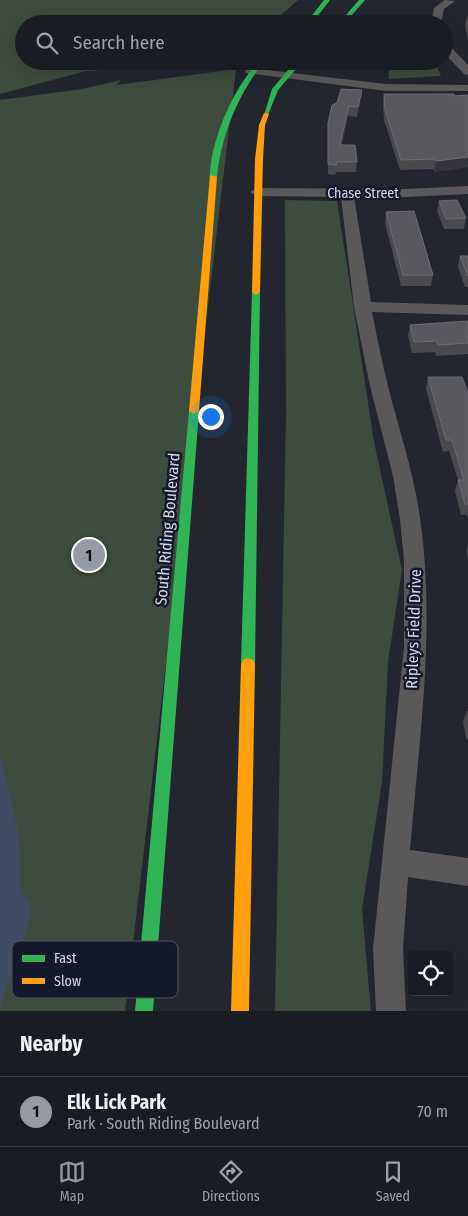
<!DOCTYPE html>
<meta charset="utf-8">
<style>
:root{--surface:#1a1c23;--page:#23252b;--text:#f1f3f6;--muted:#9fa1a6;--line:#383a41;--accent:#969aa5}
body{margin:0;font-family:"Fira Sans Condensed",sans-serif;background:var(--page);color:var(--text)}
.controls{position:absolute;right:15px;bottom:15px;display:grid;overflow:hidden;border-radius:5px;box-shadow:0 5px 20px #0002}
.controls button{width:45px;height:45px;display:grid;place-items:center;padding:0;border:0;border-bottom:1px solid var(--line);background:var(--surface);color:var(--text);font:25px sans-serif}
.you{position:absolute;left:210px;top:416px;width:18px;height:18px;margin:-12px;border:4px solid #fff;border-radius:50%;background:#1a73e8;box-shadow:0 0 0 8px #1a73e833}
.badge{display:grid;place-items:center;width:32px;height:32px;border-radius:50%;background:var(--accent);color:#111;font-size:16px;font-weight:700}
.pin{position:absolute;translate:-50% -50%;border:2px solid #fff;box-shadow:0 1px 5px #0006}
.list{margin:0;padding:0;list-style:none}
h2{display:flex;justify-content:space-between;align-items:center;height:65px;margin:0;padding:0 20px;font-size:21px}
h2 small{font-size:16px;font-weight:400;color:var(--muted)}
.list li{display:grid;grid-template-columns:32px 1fr auto;gap:15px;align-items:center;box-sizing:border-box;height:70px;padding:0 20px;border-top:1px solid var(--line)}
.list b{display:block;font-size:19px;white-space:nowrap}
.list p{margin:0;font-size:16px;white-space:nowrap;color:var(--muted)}
.list em{font-size:16px;font-style:normal;color:var(--muted)}
.icon{flex:none;width:28px;height:28px;fill:none;stroke:currentColor;stroke-width:2;stroke-linecap:round;stroke-linejoin:round}
.map{position:relative;flex:none;width:468px;height:1011px;overflow:hidden}
.search{position:absolute;background:var(--surface);box-shadow:0 5px 20px #0002;left:15px;right:15px;top:15px;height:55px;display:flex;align-items:center;gap:12px;box-sizing:border-box;padding:0 18px;border-radius:28px;color:var(--muted);font-size:19px}
.sheet{height:135px;background:var(--surface)}
nav{display:flex;justify-content:space-around;align-items:center;box-sizing:border-box;height:70px;border-top:1px solid var(--line);background:var(--surface);font-size:14px;color:var(--muted)}
nav a{display:grid;justify-items:center;gap:2px}
nav .on{color:var(--accent)}
.map>svg:first-child{display:block}
</style>
<div class="map">
<svg width="468" height="1011" viewBox="0 0 468 1011">
<rect width="100%" height="100%" fill="#23262f"/>
<g fill="#3c4c3e">
<path d="M0,0H298L271,24H24V61H222L219,63L86,71L0,94Z"/>
<path d="M388,61H434L441,76L389,79Z"/>
<path d="M236,69L125,1011H0V100L82,89L121,80L116,85Z"/>
<path d="M285,200L337,201L374,442L402,570L388,662L382,782L362,909L371,1011H275L286,414Z"/>
</g>
<path fill="#3f4d64" d="M0,754L19,836L21,888L32,908L20,951L0,1008Z"/>
<g fill="none" stroke-linecap="round" stroke-linejoin="round">
<g fill="#5b585a" fill-rule="evenodd">
<path d="M445,0L455,1L444,9L441,24H431L434,8Z"/>
<path d="M444,43L448,44L468,65V75L464,74L444,53Z"/>
<path d="M250,68L386,84L468,85V91H386L246,73L245,71L246,69Z"/>
<path d="M468,186V194L405,197H354L371,302L468,305V315L372,312C377,337 382,362 388,386C399,430 414,473 420,518C436,628 419,740 410,850L468,858V886L408,877L403,949L406,1011H376L373,949L404,647V561L400,519L393,476L370,386L354,307L341,197L257,196L250,192L257,188L405,189Z"/>
</g>
<g fill="#30b455" fill-rule="evenodd">
<path d="M324,0H330C322,10 314,24 301,24L313,14Z"/>
<path d="M359,0H365L344,24H338Z"/>
<path d="M258,61H264C237,97 222,133 217,177L210,179C209,172 211,163 212,156C220,120 235,89 258,61Z"/>
<path d="M296,61H303L278,90L268,115H264L272,89Z"/>
<path d="M256,289L260,292L255,664L253,668L248,670L243,668L241,664L252,292Z"/>
<path d="M194,408L199,411L153,1011H135L189,411Z"/>
</g>
<g fill="#ff9f0a" fill-rule="evenodd">
<path d="M264,113L269,114L265,125L263,159L260,292L256,295L252,292L255,159L259,125Z"/>
<path d="M210,175L217,177L199,411L194,414L189,411Z"/>
<path d="M248,658L253,660L255,664L249,1011H231L241,664L243,660Z"/>
</g>
</g>
<g fill="#4a494d">
<path d="M467,16H468V40L465,25Z"/>
<path d="M362,90L361,100L357,117L348,116L342,145L357,162L356,172H336L335,175L328,174V123L337,103Z"/>
<path d="M384,94L455,96L468,95V167L434,172L433,169L400,170L384,120L383,104Z"/>
<path d="M439,201L466,218L464,229H444L437,211Z"/>
<path d="M386,212L433,275L431,286H401L385,223Z"/>
<path d="M460,256H468V287H465L458,267Z"/>
<path d="M468,321V354L436,356L435,352L412,353L408,336L410,325Z"/>
<path d="M428,377L468,393V519L467,515H461L455,491L458,480L449,451L443,452L426,389Z"/>
<path d="M468,545V558L466,551Z"/>
<path d="M467,711H468V739H466L463,722Z"/>
</g>
<g fill="#34343a">
<path d="M362,90L361,100L357,117L358,107Z"/>
<path d="M349,106L348,116L340,155V145Z"/>
<path d="M468,157V167L434,172L436,161Z"/>
</g>
<g fill="#59585e" stroke="#6c6c73">
<path d="M341,89L362,90L358,107L349,106L340,145H355L357,162H337L336,165L328,164V123L332,105L337,103Z"/>
<path d="M384,94H454L455,96L468,95V157L436,161L435,159L401,160L385,110Z"/>
<path d="M457,200L466,218L446,219L439,201Z"/>
<path d="M414,211L433,275H403L386,212Z"/>
<path d="M460,256H468V276Z"/>
<path d="M468,321V343L438,345L437,341L414,342L410,325Z"/>
<path d="M428,377H462L468,393V504H465L458,480H464L452,440H446Z"/>
</g>
<g text-anchor="middle" stroke-width="5" stroke-linejoin="round" paint-order="stroke">
<g font-size="14" fill="#d4d8e5" stroke="#14182b">
<text x="363" y="198">Chase Street</text>
</g>
<g font-size="16" fill="#d4d8e5" stroke="#14182b">
<text transform="translate(167 529) rotate(-85)" y="6">South Riding Boulevard</text>
<text transform="translate(413 629) rotate(-88)" y="6">Ripleys Field Drive</text>
</g>
</g>
<rect x="12" y="941" width="166" height="57" rx="8" fill="#14182b" stroke="#4e5263" stroke-width="1"/>
<rect x="22" y="955" width="23" height="7" fill="#30b455"/>
<rect x="22" y="978" width="23" height="6" fill="#ff9f0a"/>
<g font-size="14" fill="#d4d8e5">
<text x="54" y="963">Fast</text>
<text x="54" y="986">Slow</text>
</g>
</svg>
<div class="controls">
<button><svg class="icon" aria-label="locate" viewBox="0 0 24 24"><circle cx="12" cy="12" r="6"/><path d="M12 2v4M12 18v4M2 12h4M18 12h4"/></svg></button>
</div>
<div class="you"></div>
<div class="pin badge" style="left:89px;top:555px">1</div>
<div class="search"><svg class="icon" aria-label="search" viewBox="0 0 24 24"><circle cx="10" cy="10" r="6"/><path d="M15 15l6 6"/></svg>Search here</div>
</div>
<section class="sheet">
<h2>Nearby<small></small></h2>
<ul class="list">
<li><span class="badge">1</span><div><b>Elk Lick Park</b><p>Park · South Riding Boulevard</p></div><em>70 m</em></li>
</ul>
</section>
<nav>
<a class="on"><svg class="icon" aria-label="map" viewBox="0 0 24 24"><path d="M3 6l6-2 6 2 6-2v14l-6 2-6-2-6 2zM9 4v14M15 6v14"/></svg>Map</a>
<a><svg class="icon" aria-label="directions" viewBox="0 0 24 24"><path d="M12 3l9 9-9 9-9-9zM9 14v-3h6M13 9l2 2-2 2"/></svg>Directions</a>
<a><svg class="icon" aria-label="saved" viewBox="0 0 24 24"><path d="M7 4h10v16l-5-4-5 4z"/></svg>Saved</a>
</nav>
